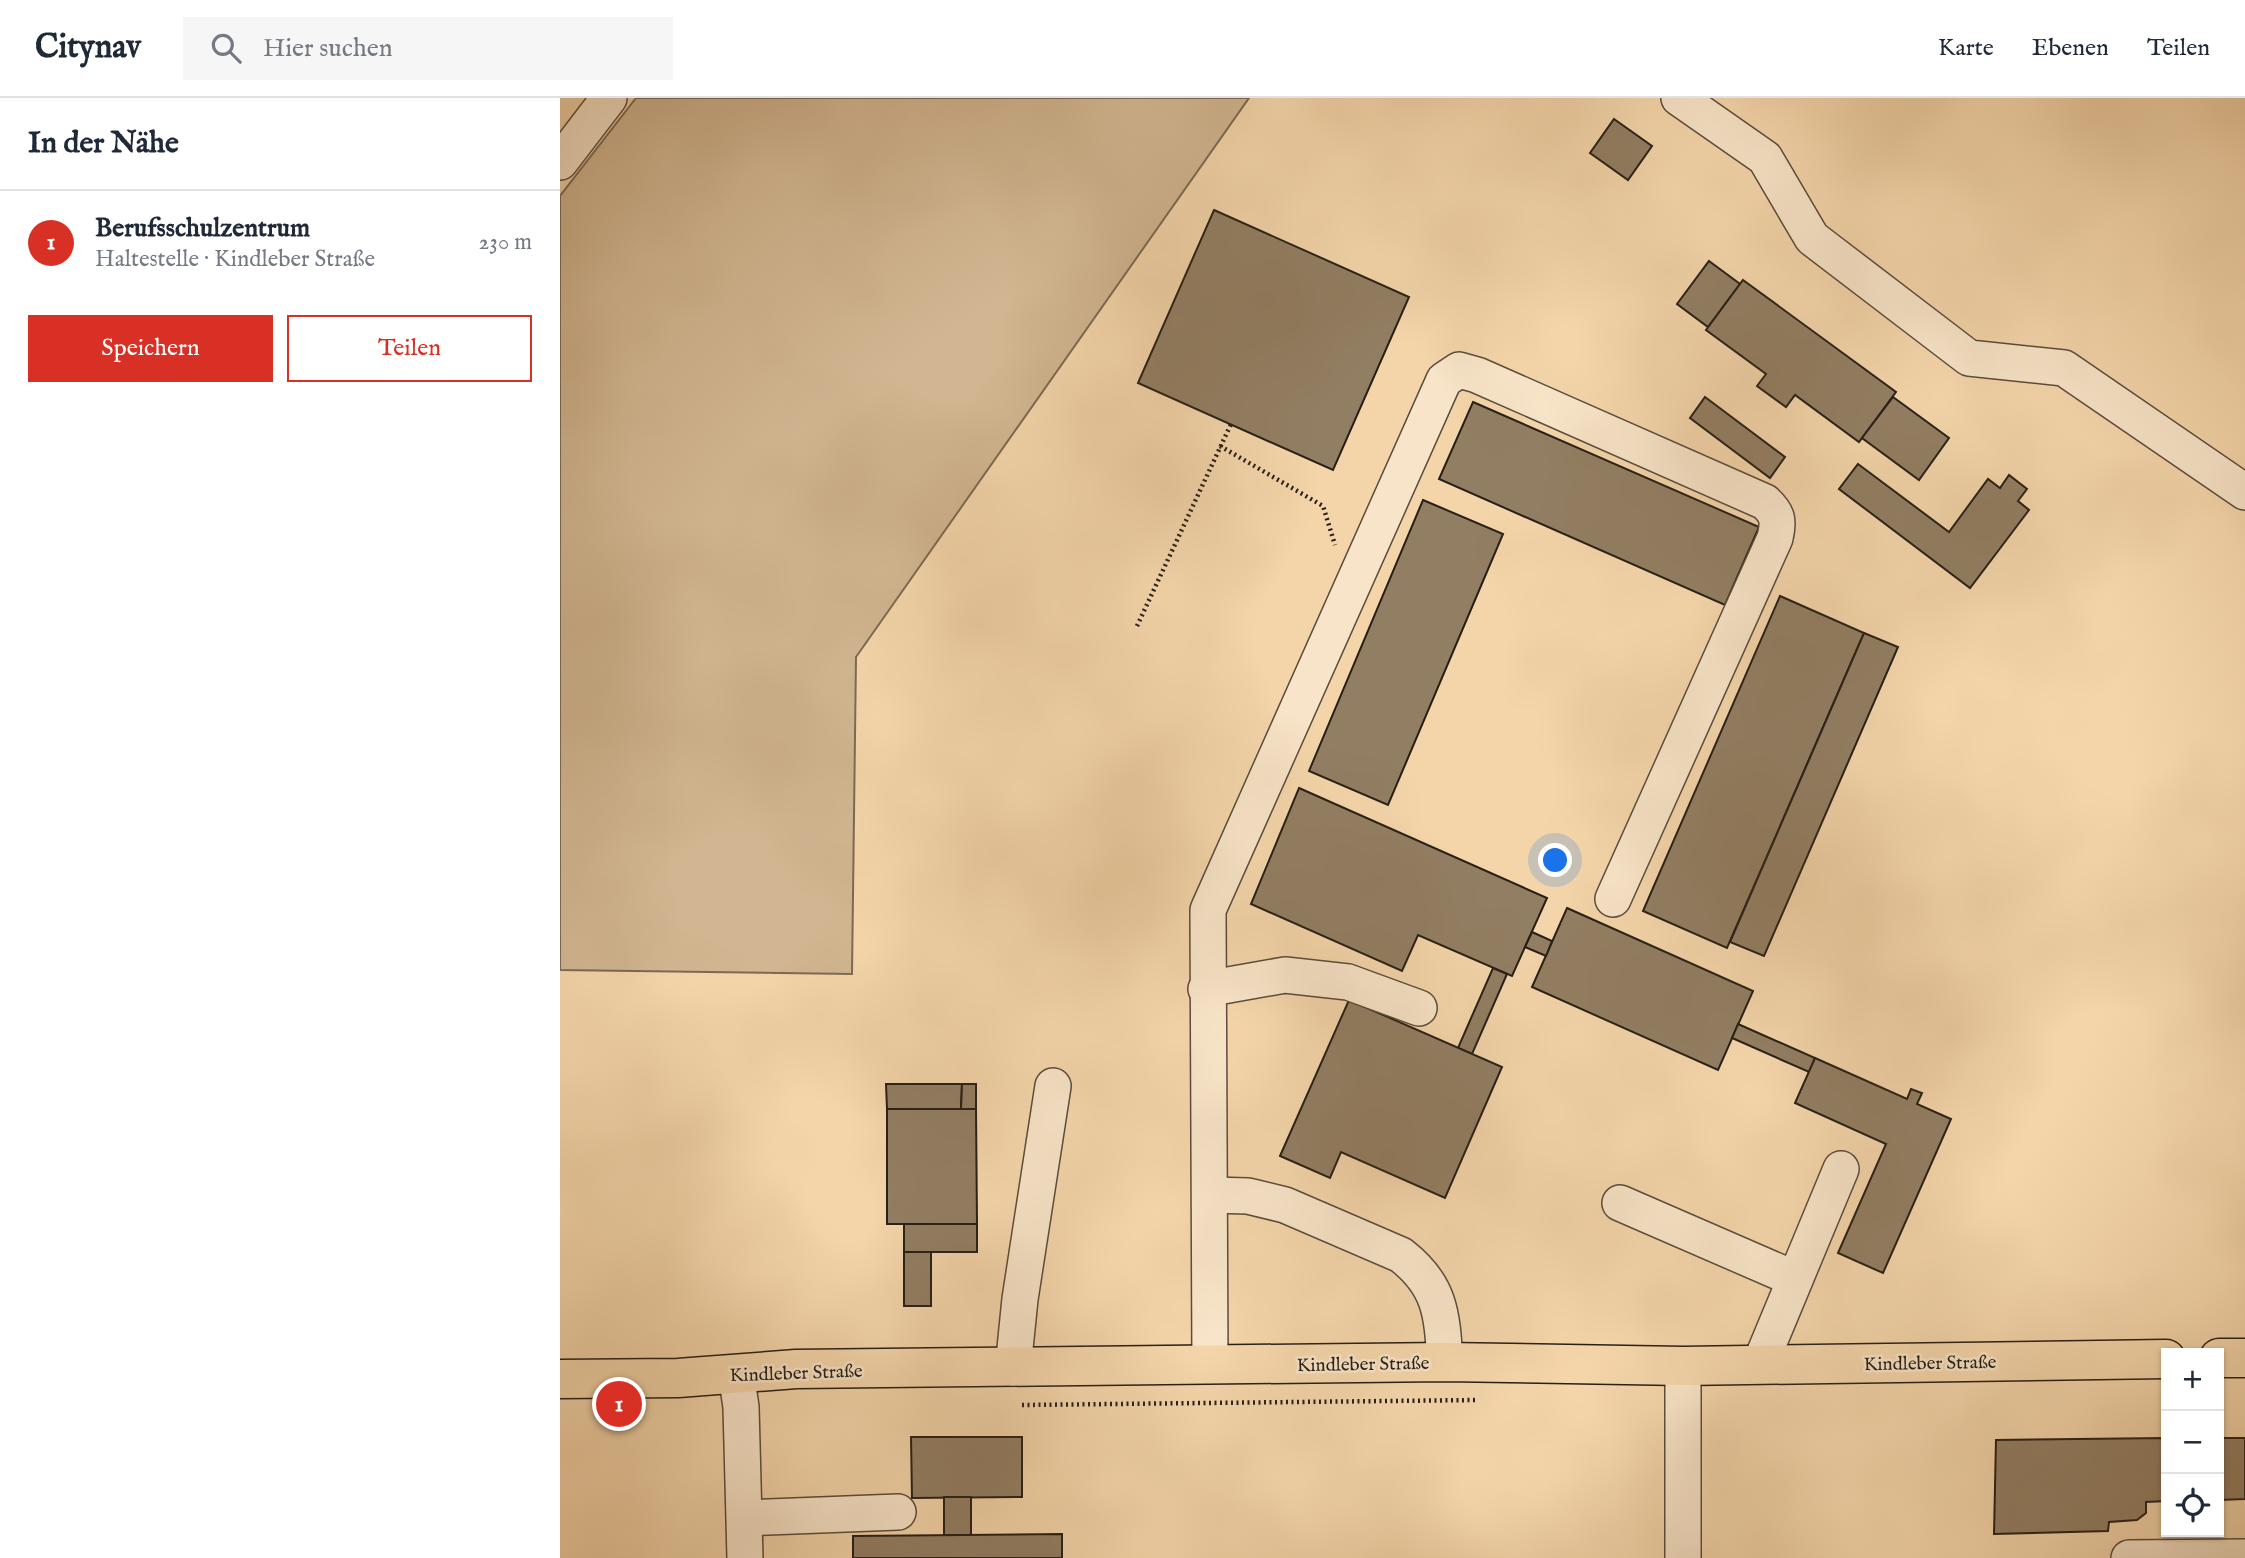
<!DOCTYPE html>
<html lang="de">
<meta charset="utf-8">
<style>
:root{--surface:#fff;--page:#f6f6f7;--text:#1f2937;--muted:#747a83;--line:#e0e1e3;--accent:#d93025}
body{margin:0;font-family:"IM FELL English",serif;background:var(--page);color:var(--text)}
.controls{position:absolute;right:21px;bottom:21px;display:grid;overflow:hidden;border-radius:0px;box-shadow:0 2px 5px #0004}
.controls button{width:63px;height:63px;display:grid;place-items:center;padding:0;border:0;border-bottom:2px solid var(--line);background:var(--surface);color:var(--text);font:35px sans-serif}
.you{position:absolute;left:996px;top:763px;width:24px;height:24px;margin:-18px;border:5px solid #fff;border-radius:50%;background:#1a73e8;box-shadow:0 0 0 10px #1a73e833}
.badge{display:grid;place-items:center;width:46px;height:46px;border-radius:50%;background:var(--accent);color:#fff;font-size:23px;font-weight:700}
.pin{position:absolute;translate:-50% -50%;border:4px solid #fff;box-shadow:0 2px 7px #0006}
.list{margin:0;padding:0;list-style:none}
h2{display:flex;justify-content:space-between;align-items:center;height:91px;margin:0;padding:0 28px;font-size:30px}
h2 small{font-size:23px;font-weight:400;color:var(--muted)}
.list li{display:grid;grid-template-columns:46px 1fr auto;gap:21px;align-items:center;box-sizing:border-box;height:105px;padding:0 28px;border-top:2px solid var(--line)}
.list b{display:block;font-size:26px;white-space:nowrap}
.list p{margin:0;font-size:23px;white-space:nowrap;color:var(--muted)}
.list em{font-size:23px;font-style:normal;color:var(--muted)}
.actions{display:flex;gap:14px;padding:21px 28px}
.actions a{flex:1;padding:16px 0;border:2px solid var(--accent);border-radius:0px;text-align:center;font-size:24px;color:var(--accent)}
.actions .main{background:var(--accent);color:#fff}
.icon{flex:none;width:38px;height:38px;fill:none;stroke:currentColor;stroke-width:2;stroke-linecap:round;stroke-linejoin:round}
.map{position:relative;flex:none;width:1685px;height:1460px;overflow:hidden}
header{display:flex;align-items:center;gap:42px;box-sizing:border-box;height:98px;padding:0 35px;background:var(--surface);border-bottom:2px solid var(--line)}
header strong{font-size:33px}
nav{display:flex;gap:38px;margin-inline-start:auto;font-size:24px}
.search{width:490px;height:63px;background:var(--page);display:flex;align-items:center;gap:18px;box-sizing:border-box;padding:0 24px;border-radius:0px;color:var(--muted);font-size:26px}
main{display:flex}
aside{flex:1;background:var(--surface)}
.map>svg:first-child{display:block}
</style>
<header>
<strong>Citynav</strong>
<div class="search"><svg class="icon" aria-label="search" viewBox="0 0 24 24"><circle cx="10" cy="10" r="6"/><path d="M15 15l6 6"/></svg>Hier suchen</div>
<nav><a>Karte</a><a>Ebenen</a><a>Teilen</a></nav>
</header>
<main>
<aside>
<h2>In der Nähe<small></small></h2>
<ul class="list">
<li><span class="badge">1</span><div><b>Berufsschulzentrum</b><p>Haltestelle · Kindleber Straße</p></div><em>230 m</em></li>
</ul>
<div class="actions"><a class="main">Speichern</a><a>Teilen</a></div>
</aside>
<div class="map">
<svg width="1685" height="1460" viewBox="0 0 1685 1460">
<rect width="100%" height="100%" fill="#f4d5aa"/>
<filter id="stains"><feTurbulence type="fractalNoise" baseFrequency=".00286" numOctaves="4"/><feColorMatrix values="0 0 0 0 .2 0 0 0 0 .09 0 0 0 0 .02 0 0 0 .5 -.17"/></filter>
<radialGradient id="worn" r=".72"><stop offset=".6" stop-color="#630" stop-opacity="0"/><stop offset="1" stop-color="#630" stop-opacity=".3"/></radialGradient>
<path fill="#d1b691" stroke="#7c6a54" stroke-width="2" d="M76,0H689L296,559L292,876L0,872V98Z"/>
<g fill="#927e63" stroke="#271f17" stroke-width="2">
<path d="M1054,21L1092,48L1068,82L1030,55Z"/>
<path d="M654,112L849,199L773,372L578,285Z"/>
<path d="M1149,163L1180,186L1148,229L1117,206Z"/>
<path d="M1183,182L1336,294L1299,344L1235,297L1226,309L1197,288L1206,276L1146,232Z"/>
<path d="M1145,299L1225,359L1210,380L1130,320Z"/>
<path d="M1333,299L1389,340L1359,382L1302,340Z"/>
<path d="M913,304L1199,429L1165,507L879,381Z"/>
<path d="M1298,366L1389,434L1428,381L1440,390L1449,377L1467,391L1458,403L1469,412L1410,490L1279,391Z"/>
<path d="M863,402L943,436L828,707L749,673Z"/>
<path d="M1220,498L1304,535L1167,850L1083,813Z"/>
<path d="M1304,535L1338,549L1204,858L1170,844Z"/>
<path d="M739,690L987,800L952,878L858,837L842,873L691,806Z"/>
<path d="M1007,810L1193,893L1158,972L972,889Z"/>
<path d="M972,834L992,843L986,858L965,849Z"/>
<path d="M933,870L947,876L912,956L898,950Z"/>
<path d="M789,902L942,969L885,1100L781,1054L770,1080L720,1058Z"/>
<path d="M1178,926L1255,960L1249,974L1172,940Z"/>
<path d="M1255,960L1347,1001L1351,991L1362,995L1357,1006L1391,1021L1323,1175L1278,1155L1326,1046L1235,1005Z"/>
<path d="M326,986H402L401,1011H327Z"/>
<path d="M402,986H416V1011H401Z"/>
<path d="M327,1011H416L417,1126H327Z"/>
<rect x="344" y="1126" width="73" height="28"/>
<rect x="344" y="1154" width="27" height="54"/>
<path d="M351,1339H462V1399L352,1400Z"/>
<path d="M1606,1340V1403L1586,1404V1415L1577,1422L1549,1424L1548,1433L1434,1436L1436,1342Z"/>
<path d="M1659,1340H1685V1401L1659,1402Z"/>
<rect x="384" y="1399" width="27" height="38"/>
<path d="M502,1436V1460H293V1438Z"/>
</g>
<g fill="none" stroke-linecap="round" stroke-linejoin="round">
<g stroke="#5a4c3c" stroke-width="38">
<g id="minor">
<path d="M1119,0L1205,60L1252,140L1409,260L1504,270L1685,394"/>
<path d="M0,64L49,0"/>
<path d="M646,891L725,877L788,884L859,910"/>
<path d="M651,1097L688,1098L725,1107L841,1157C881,1188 882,1217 885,1264"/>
<path d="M1060,1105L1235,1181"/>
<path d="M1200,1266L1281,1071"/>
<path d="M650,1267L648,812L884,282L899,272L917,277L1205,404C1218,416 1219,423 1215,440L1053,801"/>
<path d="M453,1270L460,1201L493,988"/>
<path d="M176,1275L181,1309L185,1460"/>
<path d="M185,1420L338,1414"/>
<path d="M1123,1460V1268"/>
<path d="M1569,1460L1685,1459"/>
</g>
</g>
<g stroke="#271f17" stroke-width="41">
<g id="major">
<path d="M1659,1260H1685"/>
<path d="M0,1281L118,1280L236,1271L885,1264L1123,1268L1606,1261"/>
</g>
</g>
<g stroke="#271f17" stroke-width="4.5" stroke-dasharray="2 3.5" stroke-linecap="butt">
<path d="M660,348L763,408L775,447"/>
<path d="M577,528L671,326"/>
<path d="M462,1307L918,1302"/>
</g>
<use href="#minor" stroke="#f8e4c8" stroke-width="35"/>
<use href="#major" stroke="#f4d5aa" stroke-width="38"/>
</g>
<g text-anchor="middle" stroke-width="5" stroke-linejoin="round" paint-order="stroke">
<g font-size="19" fill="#271f17" stroke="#f8e4c8">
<text transform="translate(1370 1264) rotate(-1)" y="7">Kindleber Straße</text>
<text transform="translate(803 1265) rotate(-1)" y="7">Kindleber Straße</text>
<text transform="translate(236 1274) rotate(-2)" y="7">Kindleber Straße</text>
</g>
</g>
<rect width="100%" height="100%" filter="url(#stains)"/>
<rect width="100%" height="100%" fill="url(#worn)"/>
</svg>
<div class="controls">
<button>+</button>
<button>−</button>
<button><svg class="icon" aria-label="locate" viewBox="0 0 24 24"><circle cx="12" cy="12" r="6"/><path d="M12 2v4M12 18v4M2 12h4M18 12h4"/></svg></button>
</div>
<div class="you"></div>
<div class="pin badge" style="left:59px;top:1306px">1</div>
</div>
</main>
